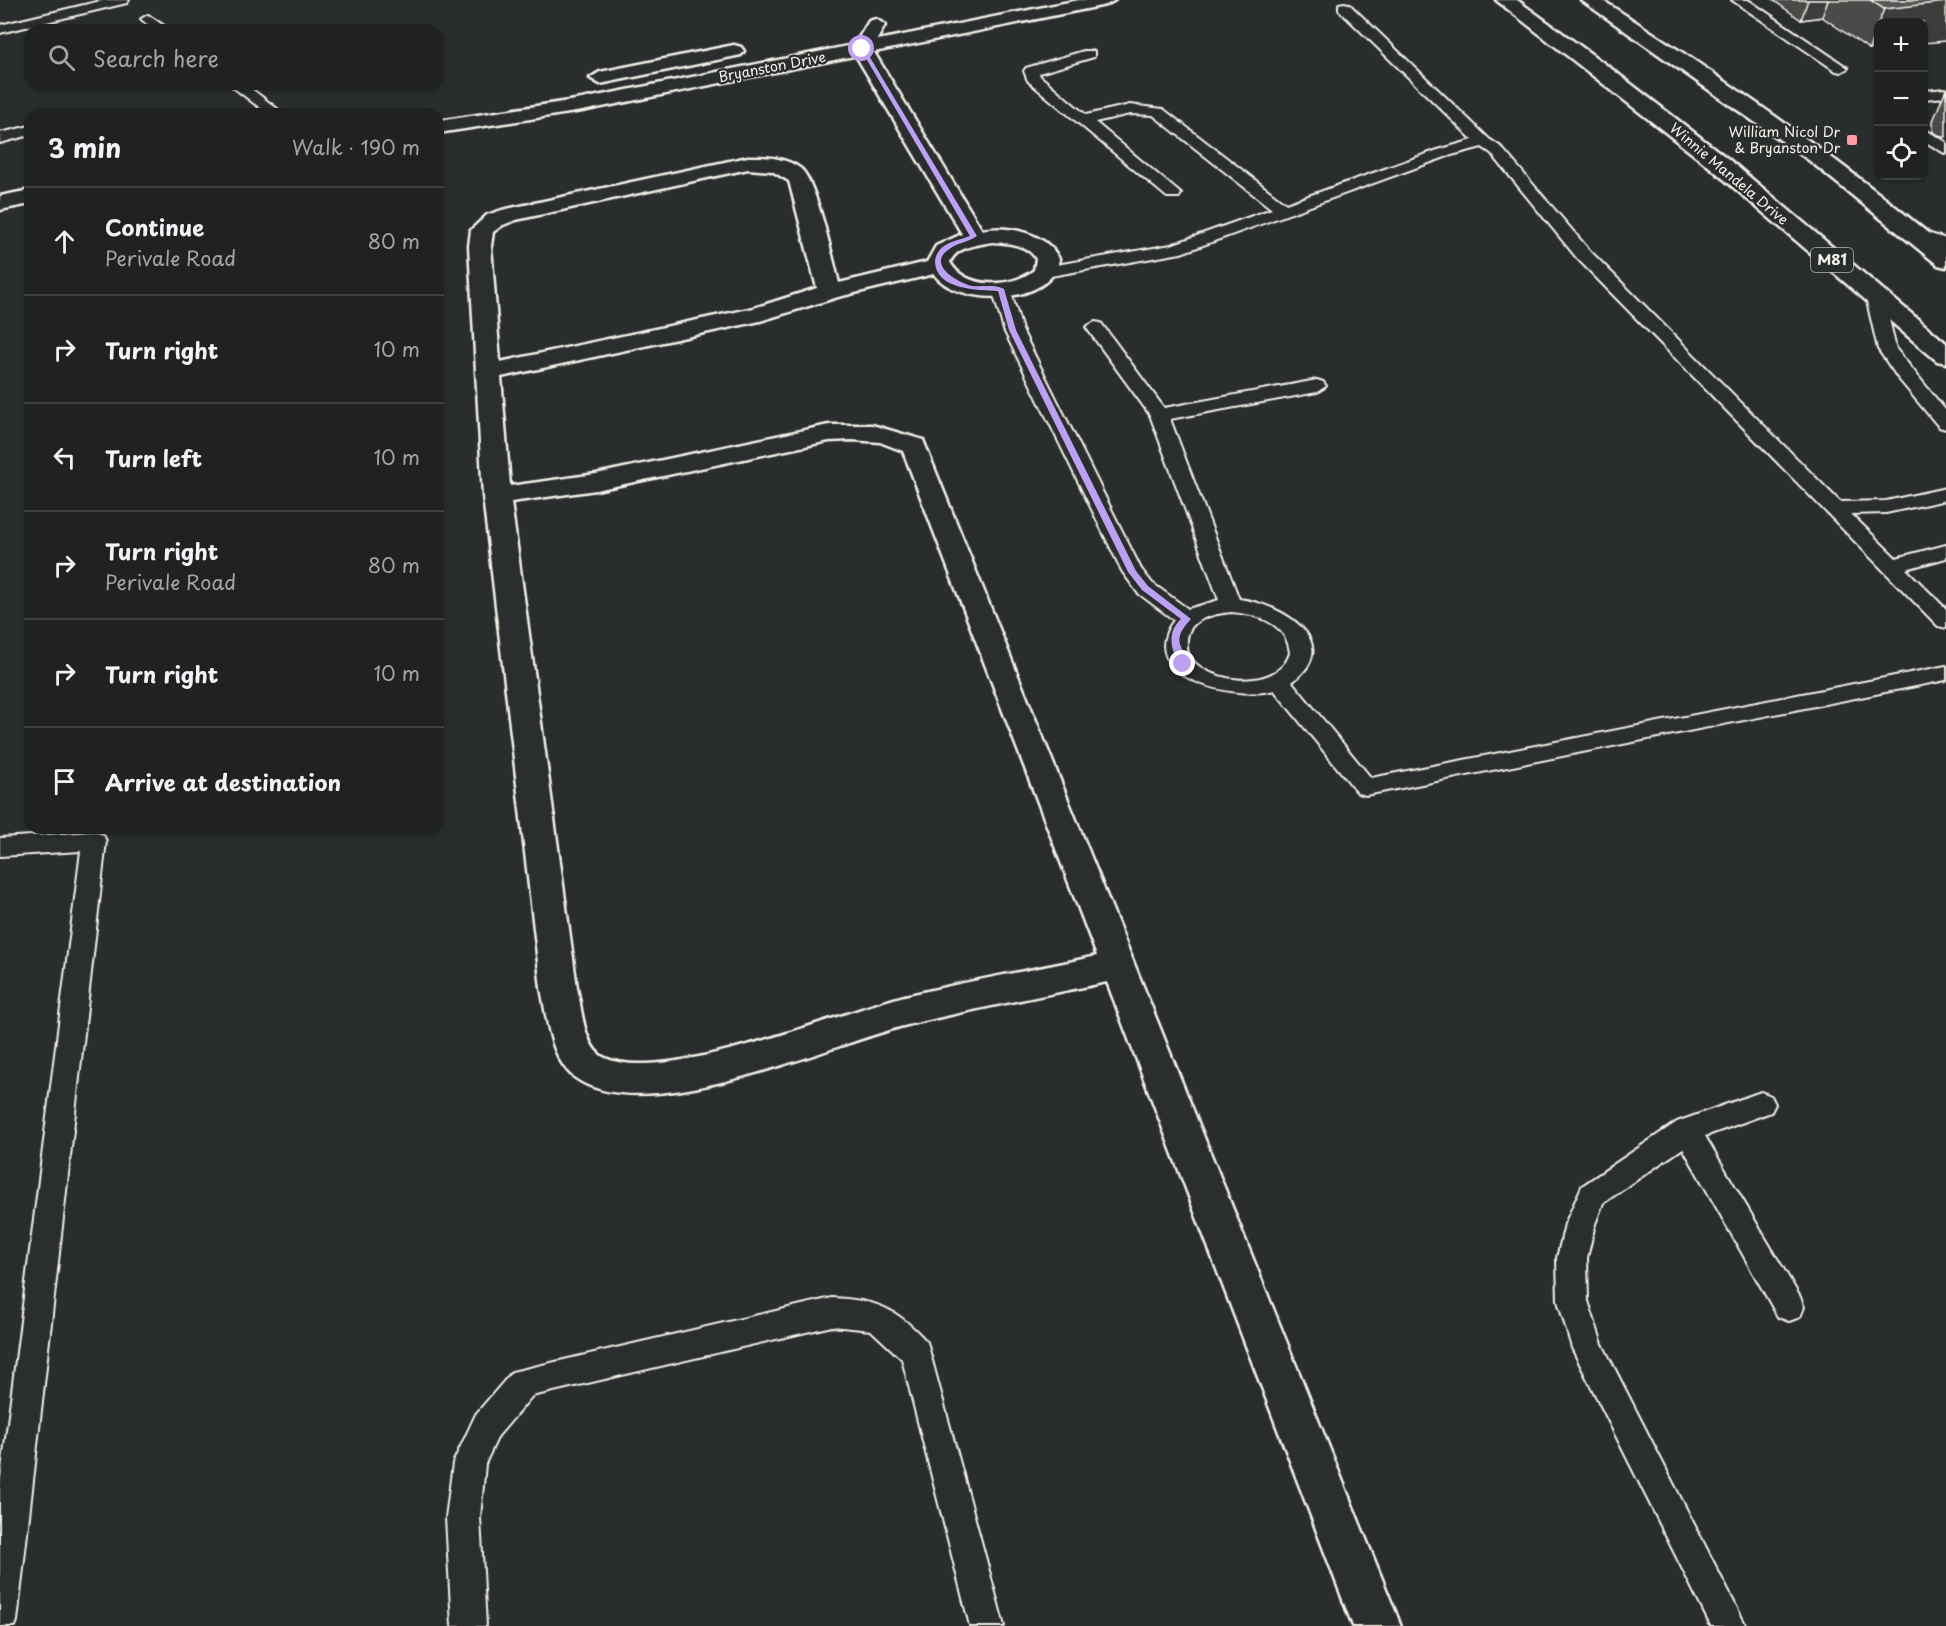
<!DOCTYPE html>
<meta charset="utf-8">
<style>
:root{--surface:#202222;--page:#282a2a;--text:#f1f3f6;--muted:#a2a4a5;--line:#3d3f40}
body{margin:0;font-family:"Playpen Sans",sans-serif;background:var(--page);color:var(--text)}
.controls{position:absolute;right:18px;top:18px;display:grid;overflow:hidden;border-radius:12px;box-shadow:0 2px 4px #0004}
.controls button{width:54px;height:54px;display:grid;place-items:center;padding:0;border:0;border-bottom:2px solid var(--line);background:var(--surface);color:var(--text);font:30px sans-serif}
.stop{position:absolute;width:18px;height:18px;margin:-14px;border:4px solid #bca0f2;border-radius:50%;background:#fff}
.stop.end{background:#bca0f2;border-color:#fff;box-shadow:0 2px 6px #0008}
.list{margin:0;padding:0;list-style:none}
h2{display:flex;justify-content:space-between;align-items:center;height:78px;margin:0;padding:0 24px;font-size:26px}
h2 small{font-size:20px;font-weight:400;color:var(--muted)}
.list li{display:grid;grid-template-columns:39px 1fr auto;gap:18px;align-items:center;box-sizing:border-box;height:108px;padding:0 24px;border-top:2px solid var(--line)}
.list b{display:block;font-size:22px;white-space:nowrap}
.list p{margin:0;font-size:20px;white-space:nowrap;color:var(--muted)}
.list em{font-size:20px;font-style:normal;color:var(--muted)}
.icon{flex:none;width:33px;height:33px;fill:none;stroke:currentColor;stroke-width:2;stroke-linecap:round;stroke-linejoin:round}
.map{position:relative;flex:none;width:1946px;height:1626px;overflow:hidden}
.search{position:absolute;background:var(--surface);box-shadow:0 2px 4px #0004;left:24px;top:24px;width:420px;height:66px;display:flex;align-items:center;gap:15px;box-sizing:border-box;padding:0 21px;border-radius:18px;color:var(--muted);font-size:22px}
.panel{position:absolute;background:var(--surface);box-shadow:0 2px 4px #0004;left:24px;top:108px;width:420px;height:726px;border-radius:18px}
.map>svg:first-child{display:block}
</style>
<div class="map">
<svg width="1946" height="1626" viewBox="0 0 1946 1626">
<rect width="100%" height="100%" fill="#2a2d2e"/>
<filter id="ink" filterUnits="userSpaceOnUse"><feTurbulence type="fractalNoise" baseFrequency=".0167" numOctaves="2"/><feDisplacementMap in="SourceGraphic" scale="12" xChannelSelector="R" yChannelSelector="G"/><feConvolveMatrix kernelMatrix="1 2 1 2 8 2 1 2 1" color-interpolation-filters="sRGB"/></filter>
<g filter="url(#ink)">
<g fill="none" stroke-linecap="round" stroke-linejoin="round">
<g stroke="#f4f1e8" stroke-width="4">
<g id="lane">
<path d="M105,0H129L127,3L0,33V25Z"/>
<path d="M1732,0H1748L1848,68L1841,72L1836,71Z"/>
<path d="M1344,3L1349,4L1489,139L1501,147L1589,250L1840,502L1886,501L1946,488V500L1886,513L1851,514L1896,558L1946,545V558L1906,569L1946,609V628L1938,626L1577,258L1491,153L1482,147L1448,156L1181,253L1045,277L1039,276L1037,272L1039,268L1171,245L1272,209L1153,115L1130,114L1095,122L1181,194L1179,197H1167L1028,81L1024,71L1026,68L1084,51H1094V57L1039,73L1040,76L1086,115L1130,105L1163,109L1286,204L1438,150L1473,140L1339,10V4Z"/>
<path d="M148,15L170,30H154L141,19Z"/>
<path d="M229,84H245L284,114H268Z"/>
<path d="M1946,89V97L1924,99V91Z"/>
<path d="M30,126V135L0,143V133Z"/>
<path d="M1924,129L1946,142V154L1924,141Z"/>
<path d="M1918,230L1946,239V249L1912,238L1910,235L1912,232Z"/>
<path d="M1001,284L1010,289L1022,330L1141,569L1152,583L1188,609L1219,600L1150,415L1086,327L1095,322L1101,323L1164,408L1317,380L1323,382L1326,386L1317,392L1170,419L1239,599C1281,604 1346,642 1292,682L1371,778L1946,666V680L1366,795L1358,793L1274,690C1235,701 1132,677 1174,620L1138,593L1122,571L1004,330L992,289ZM1231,612C1257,614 1287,623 1290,653C1279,691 1209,685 1190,657C1186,652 1187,645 1187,639C1189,618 1214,614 1231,612Z"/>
<path d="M1875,292L1884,297L1896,349L1946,411V429L1939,427L1898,378L1878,349L1866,297Z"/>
<path d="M94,832L103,835L106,841L17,1621L15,1626H0V1485L81,851L0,856V838Z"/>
<path d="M1761,1092L1771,1096L1775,1104L1771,1112L1705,1136L1800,1297L1804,1307L1800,1317L1789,1321L1778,1317L1683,1148L1603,1203L1595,1224L1587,1258L1588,1301L1602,1344L1746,1626H1711L1572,1348L1558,1301L1557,1258L1565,1224L1582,1186L1677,1122Z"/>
<path d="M832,1298C877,1300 896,1308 927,1342L1004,1626H970L902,1359L871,1330L832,1326L532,1396L498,1436L485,1464L480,1518L486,1626H452L446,1518L453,1463L476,1414L512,1372Z"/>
</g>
</g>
<g stroke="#f4f1e8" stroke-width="5">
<path id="street" d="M876,19L885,25L872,49L982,230C1008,225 1047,233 1059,259C1053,306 957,307 934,274L838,297L760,321L501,377L510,486L596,474L829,425H872L923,440L1401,1626H1353L1107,982C1041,996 973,1009 907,1025C829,1045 648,1127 577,1079C550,1061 547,1017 541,988L483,496L469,246L471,230L487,215L502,210L748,157C766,157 786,157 801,169C816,182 833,260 839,283L927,262L936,246L962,234L852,49L869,21ZM748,169L772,171L789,181L817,288L754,308L500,362L491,246L493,232L503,225L516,220ZM992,242C1007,243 1028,244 1036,259L1034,270C1012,288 965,290 950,262C957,246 977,245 992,242ZM852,440L880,442L903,451L1097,956C1033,970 969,981 905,996C839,1013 665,1085 605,1058C583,1048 582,1008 577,988L511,502L596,490L829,441Z"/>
</g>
<g stroke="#f4f1e8" stroke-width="5">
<g id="secondary">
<path d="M1079,0H1115L1106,5L582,111L438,133V121L582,99Z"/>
<path d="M734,45L741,47L744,51L741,55L600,84L590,78L600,72Z"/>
<path d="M30,190V204L0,210V196Z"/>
</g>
</g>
<g stroke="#f4f1e8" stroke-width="5">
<g id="primary">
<path d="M1496,0H1517L1609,67L1727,158L1946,343V363L1937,361L1711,168Z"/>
<path d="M1581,0H1602C1722,77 1838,157 1946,248V267L1938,265L1810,161Z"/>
</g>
</g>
<use href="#lane" fill="#2a2d2e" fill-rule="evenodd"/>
<use href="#street" fill="#2a2d2e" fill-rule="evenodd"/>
<use href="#secondary" fill="#2a2d2e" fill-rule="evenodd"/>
<use href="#primary" fill="#2a2d2e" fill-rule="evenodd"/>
</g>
<g fill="#494b4a" stroke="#f4f1e8" stroke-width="1.5">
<path d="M1773,0H1946L1923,22H1878V48L1869,49L1822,17L1801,20Z"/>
<path d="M1946,89V137H1942L1933,132V121Z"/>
</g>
<g fill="#3c3d3c" stroke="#f4f1e8" stroke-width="1.5">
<path d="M1808,0H1828L1822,17L1801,20Z"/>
<path d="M1946,0V41L1923,43V22H1879L1884,9Z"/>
<path d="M1878,23V48L1869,49Z"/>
</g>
<path fill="#555756" stroke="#f4f1e8" stroke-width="1.5" d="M1870,0H1946V2L1884,9Z"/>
</g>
<path fill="#bca0f2" d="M860,48L865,49L977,236C969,242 956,243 948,250C927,265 958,283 972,286C983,287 995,284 1004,289L1016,330L1136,571L1148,586L1191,619C1168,644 1186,645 1187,666H1180C1171,650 1166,633 1181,619L1142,590L1128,572L1009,330L998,291C978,290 936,290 935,262C935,256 939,249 944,246C951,241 962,239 970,236Z"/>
<rect fill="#ff9aa2" stroke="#2a2d2e" stroke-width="2" x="1846" y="134" width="12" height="12" rx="3"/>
<g text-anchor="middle" stroke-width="4.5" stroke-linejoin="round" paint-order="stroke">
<g font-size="14" fill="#f4f1e8" stroke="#2a2d2e">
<text transform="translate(772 67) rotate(-11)" y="5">Bryanston Drive</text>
<text transform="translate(1729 174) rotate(40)" y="5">Winnie Mandela Drive</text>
</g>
<g font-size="14" fill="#f4f1e8" stroke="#2a2d2e" text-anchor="end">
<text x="1840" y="137">William Nicol Dr<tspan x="1840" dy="16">&amp; Bryanston Dr</tspan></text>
</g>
<rect fill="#2a2d2e" stroke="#b7b6b0" stroke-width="1.5" x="1811" y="248" width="42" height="24" rx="4.5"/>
<g font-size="15" font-weight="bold" fill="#f4f1e8">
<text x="1832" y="265">M81</text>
</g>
</g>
</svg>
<div class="controls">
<button>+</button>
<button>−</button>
<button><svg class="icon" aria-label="locate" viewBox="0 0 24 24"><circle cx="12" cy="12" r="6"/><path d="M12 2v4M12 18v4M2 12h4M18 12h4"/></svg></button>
</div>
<div class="stop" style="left:862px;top:49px"></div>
<div class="stop end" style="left:1183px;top:664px"></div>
<div class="search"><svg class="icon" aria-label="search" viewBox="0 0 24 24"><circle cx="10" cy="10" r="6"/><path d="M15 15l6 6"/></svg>Search here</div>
<section class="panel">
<h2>3 min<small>Walk · 190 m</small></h2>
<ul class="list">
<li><svg class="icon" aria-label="ahead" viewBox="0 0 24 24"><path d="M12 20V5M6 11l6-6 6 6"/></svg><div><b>Continue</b><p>Perivale Road</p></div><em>80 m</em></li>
<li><svg class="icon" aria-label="right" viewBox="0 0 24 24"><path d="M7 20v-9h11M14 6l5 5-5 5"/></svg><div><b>Turn right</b></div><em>10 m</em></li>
<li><svg class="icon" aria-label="left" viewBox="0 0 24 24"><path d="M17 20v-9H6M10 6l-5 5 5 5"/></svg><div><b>Turn left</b></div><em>10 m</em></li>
<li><svg class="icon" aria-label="right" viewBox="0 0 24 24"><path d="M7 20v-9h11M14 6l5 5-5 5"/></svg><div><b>Turn right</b><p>Perivale Road</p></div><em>80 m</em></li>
<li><svg class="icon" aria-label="right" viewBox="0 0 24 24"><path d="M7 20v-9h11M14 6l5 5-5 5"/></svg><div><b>Turn right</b></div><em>10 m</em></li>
<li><svg class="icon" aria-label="arrive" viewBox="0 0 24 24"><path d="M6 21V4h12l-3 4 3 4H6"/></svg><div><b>Arrive at destination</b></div></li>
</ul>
</section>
</div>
